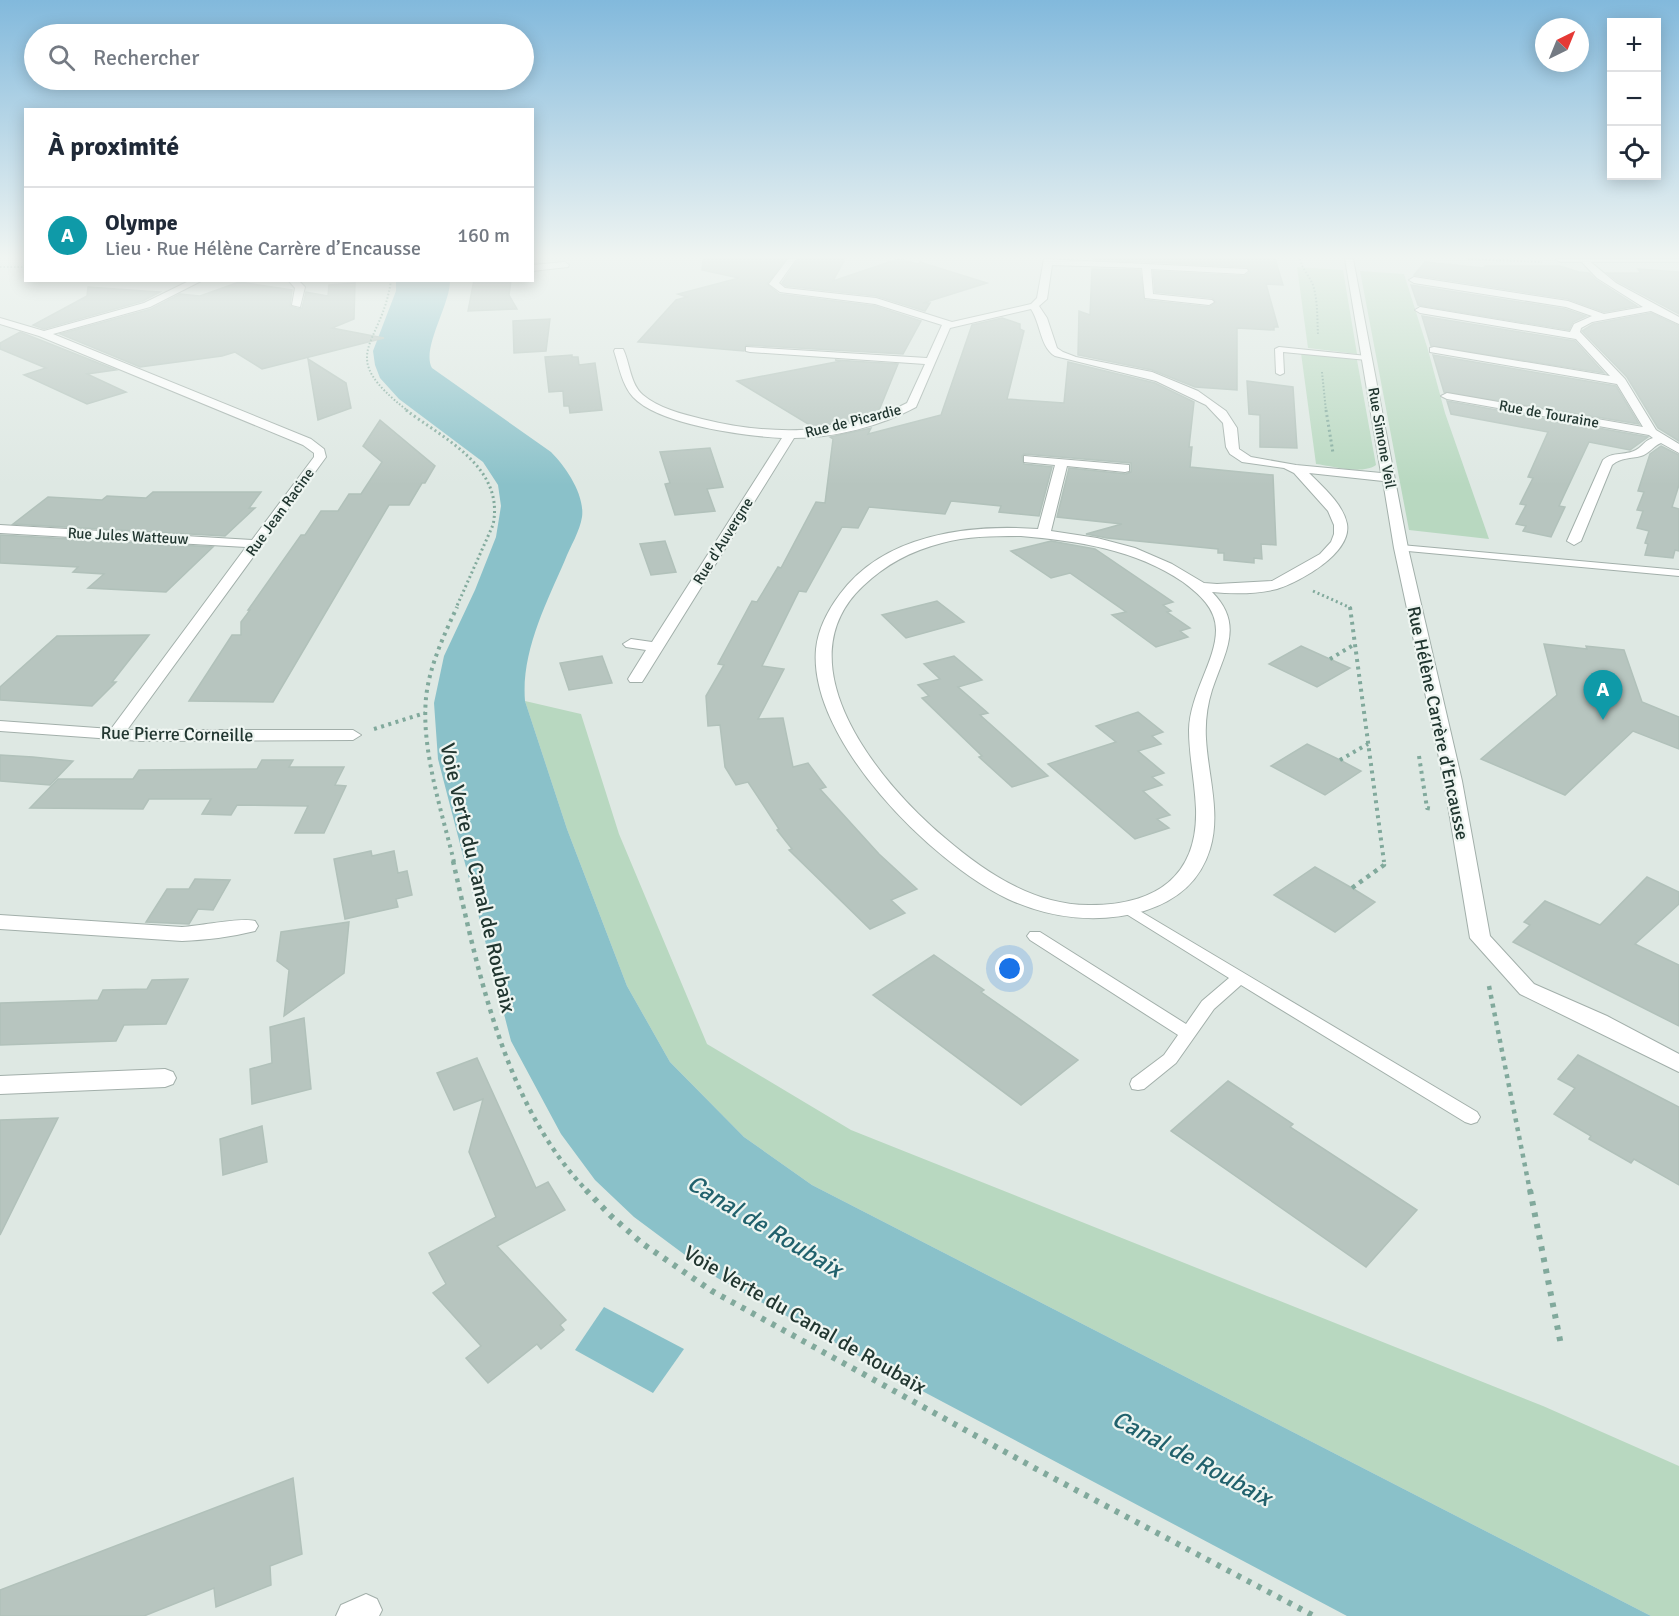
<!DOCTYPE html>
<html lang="fr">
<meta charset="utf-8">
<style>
:root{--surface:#fff;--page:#f6f6f7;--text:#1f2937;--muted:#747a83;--line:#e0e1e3;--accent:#7c3aed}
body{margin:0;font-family:Signika,sans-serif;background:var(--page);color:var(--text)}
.controls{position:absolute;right:18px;top:18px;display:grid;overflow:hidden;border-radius:0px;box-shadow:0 3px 15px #0003}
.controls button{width:54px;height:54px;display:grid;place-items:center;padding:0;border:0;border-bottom:2px solid var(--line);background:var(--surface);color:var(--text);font:30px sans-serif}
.compass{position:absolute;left:1535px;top:18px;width:54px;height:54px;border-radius:50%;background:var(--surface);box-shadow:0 3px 15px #0003;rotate:43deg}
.you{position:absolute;left:1010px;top:969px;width:21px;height:21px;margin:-15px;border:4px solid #fff;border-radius:50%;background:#1a73e8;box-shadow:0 0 0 9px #1a73e833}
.badge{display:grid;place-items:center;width:39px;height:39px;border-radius:50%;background:var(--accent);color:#fff;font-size:20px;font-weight:700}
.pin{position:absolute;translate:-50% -50px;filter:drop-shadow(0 2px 3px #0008)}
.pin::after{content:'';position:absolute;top:32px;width:21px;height:18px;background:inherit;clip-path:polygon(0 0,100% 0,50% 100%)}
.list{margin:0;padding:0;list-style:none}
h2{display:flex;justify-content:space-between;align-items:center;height:78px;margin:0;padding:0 24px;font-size:26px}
h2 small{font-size:20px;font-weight:400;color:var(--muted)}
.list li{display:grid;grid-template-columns:39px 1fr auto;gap:18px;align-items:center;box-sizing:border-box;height:96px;padding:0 24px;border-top:2px solid var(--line)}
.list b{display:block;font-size:22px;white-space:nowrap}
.list p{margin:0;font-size:20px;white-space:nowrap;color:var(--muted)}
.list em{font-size:20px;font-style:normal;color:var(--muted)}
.icon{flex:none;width:33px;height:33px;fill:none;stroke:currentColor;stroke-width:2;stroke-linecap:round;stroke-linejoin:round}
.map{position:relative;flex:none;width:1679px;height:1616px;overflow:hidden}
.search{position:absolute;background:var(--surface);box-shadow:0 3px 15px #0003;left:24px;top:24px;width:510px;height:66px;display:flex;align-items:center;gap:15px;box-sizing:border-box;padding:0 21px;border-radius:33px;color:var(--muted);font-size:22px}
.panel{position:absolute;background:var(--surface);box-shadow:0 3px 15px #0003;left:24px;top:108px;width:510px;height:174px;border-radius:0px}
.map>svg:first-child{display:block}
</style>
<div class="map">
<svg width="1679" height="1616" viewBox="0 0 1679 1616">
<rect width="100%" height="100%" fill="#dee8e3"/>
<g fill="#b8d8c0">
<path d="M1297,267L1343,270L1357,354L1308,348Z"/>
<path d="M1360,271L1404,274L1428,350L1445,413L1489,539L1409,530Z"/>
<path d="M1301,353L1357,360L1376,465C1362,475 1332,466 1316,464Z"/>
<path d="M525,701L581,714L619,834L707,1044L851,1130L1543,1406L1679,1466V1616H1651L812,1185L744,1137L670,1062L627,986L567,829Z"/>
</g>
<g fill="#8ac1c9">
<path d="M396,281H450C450,305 421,349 432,368L551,452C566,467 585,495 582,517C580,531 570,547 565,560C546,604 521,652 525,701L567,829L627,986L670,1062L744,1137L812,1185L1651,1616H1347L926,1393L712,1275L634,1217L595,1180L561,1134L511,1041L438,759L434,703L444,656L475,590L496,537L501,506L498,485L483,462L399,399L380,378L375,365L373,351L396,291Z"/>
<path d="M604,1307L684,1349L653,1393L575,1350Z"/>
</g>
<g fill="#b7c5bf" stroke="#b1c1ba" stroke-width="1.5">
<path d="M703,259H786L767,284L779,294L875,306L921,321L903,354L746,345L744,351L638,342L676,300L687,297L678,294L739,278L702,270Z"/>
<path d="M798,259H845L833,281L898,259L918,264L920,262L987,283L923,303H930L925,311L876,296L786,286L782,283Z"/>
<path d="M1093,259H1275L1283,285L1266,284L1278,327H1274V330L1237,328V390L1195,387L1152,370L1078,355L1079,311L1090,315L1092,269L1140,270L1145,300L1209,307L1216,302L1212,298L1155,292L1153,271L1244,276L1250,272L1247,267Z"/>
<path d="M1425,262L1484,268L1485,266H1560L1579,272L1589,273L1596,280L1637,306L1604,312L1568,299L1414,275Z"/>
<path d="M1638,269L1679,272V314L1617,281L1607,273H1641Z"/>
<path d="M474,280H511L509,295L517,309L468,311Z"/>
<path d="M239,282L292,290L290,306L299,309L302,308L306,292L328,296L329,285L355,283L354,319L332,328L384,338L262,369L235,352L222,356L140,367L60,334L151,309L180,294L200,296Z"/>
<path d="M1411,285L1565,309L1586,316L1573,322L1569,330L1418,305Z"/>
<path d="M88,287L160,292L143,301L44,329L33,325L87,296Z"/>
<path d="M1651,313L1679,326V441L1658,428L1627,377L1582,331L1593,324Z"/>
<path d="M1422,316L1575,341L1604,373L1431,346Z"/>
<path d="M1002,318L1020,324V329L1024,331L1007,399L1064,403L1068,362L1155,383L1194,402L1189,447H1192L1190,467L1273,475L1276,545L1261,544L1262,559L1254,558V563L1224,560V553H1218V549L1107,538L1086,534L1122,524L1057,517L1069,468L1126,474L1131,472V463L1024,454L1022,456L1024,464L1052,467L1039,516L999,512L1001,506L951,501L945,514L869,507L858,528L842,527L806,592L799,591L762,666L784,669L758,719L783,718L793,767L808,763L826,787L820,789L879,854L917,889L891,900L905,913L870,929L789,850L792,849L777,830L779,829L748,782L736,785L725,767L720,725L708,726L706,696L724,665L718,664L752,601L757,602L778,567L781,568L816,502L825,503L833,439L830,437L871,428L868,434L941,415L972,325Z"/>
<path d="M550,319L546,351L514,353L513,321Z"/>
<path d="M20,332L116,370L87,374L126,392L87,404L24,375L46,368L0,349V343Z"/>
<path d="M572,355V357H578L579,365L595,363L602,410L570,413L569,406H564L563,391L549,392L545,357Z"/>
<path d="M1433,355L1616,386L1639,424L1444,392Z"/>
<path d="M308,359L346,383L351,408L318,420Z"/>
<path d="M835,360L898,364L878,413L857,420L813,427L737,381L841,361Z"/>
<path d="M1247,381L1293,387L1297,448L1260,447V415L1249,414Z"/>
<path d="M1447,401L1648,437L1630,450L1589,442L1559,506L1565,507L1551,537L1523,531L1526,526L1516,524L1526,505L1520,504L1533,478L1528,477L1548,432L1451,414Z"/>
<path d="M380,420L435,466L425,483H422L409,505H389L273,702L189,701L232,635H241V622L250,610H248L301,535H305L321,511H338L349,494H361L382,462L363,446Z"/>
<path d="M1661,446L1679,455V485L1672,507L1679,509V551L1675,550L1673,558L1645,555L1648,544L1645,543L1649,531L1637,528L1643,511L1637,510L1644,492L1638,491L1650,454Z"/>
<path d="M710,448L723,487L707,489L715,511L675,515L665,484L670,483L660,452Z"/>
<path d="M153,492H261L249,508H255L225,536L13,524L48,497L102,500L107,496L146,498Z"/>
<path d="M0,535L213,547L166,592L88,588L104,574L73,572L78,567L0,563Z"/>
<path d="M665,541L676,572L651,575L640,544Z"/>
<path d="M1051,541L1095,549L1173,602L1163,605L1171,611L1167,612L1190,628L1180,631L1188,637L1156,647L1112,615L1126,612L1070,573L1051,578L1011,551Z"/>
<path d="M937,601L964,622L906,638L882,615Z"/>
<path d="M149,635L112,682H116L92,706L0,700V687L57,636Z"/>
<path d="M1544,644L1587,649L1586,646L1624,650L1642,702L1679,717V749L1633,731L1565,795L1481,759L1557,695Z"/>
<path d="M1301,646L1350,668L1317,687L1269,664Z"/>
<path d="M602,656L612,683L569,690L560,663Z"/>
<path d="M954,656L982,680L958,687L988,713L980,715L1048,776L1012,787L979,757L982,756L922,698L929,696L918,685L940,679L924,664Z"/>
<path d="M1138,712L1163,732L1152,736L1161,744L1138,751L1164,773L1152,777L1162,785L1143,791L1170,815L1157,819L1169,828L1135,839L1048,764L1116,742L1096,726Z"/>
<path d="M1307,744L1340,760L1361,771L1325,795L1271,766Z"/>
<path d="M0,755L33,757L73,761L50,785L0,781Z"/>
<path d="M262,760H293L289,767H344L335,785L346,786L324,833H295L308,806L237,805L231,815L202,814L211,799H149L143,809L30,808L58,779H133L139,770L257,769Z"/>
<path d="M371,851L372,856L394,851L398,873L407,871L412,895L396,899L398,907L345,919L334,859Z"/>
<path d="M1315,867L1352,888L1375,902L1335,932L1274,895Z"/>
<path d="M1647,877L1679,892V904L1635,944L1679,965V1026L1513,942L1530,925L1524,922L1545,901L1600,925Z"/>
<path d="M195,879L230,880L213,910L198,909L189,924L146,922L167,889H189Z"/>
<path d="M349,922L344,973L284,1016L289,970L277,961L281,932Z"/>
<path d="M934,955L984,990L981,992L1078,1060L1021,1105L873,995Z"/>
<path d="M188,979L166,1024L124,1025L116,1041L0,1045V1003L98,1000L103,990L147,989L152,980Z"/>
<path d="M304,1018L311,1089L252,1104L250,1069L272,1063L270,1027Z"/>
<path d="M1578,1055L1679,1107V1185L1634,1159L1631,1163L1589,1139L1591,1136L1554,1114L1575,1088L1558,1079Z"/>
<path d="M477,1058L536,1188L548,1182L565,1210L497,1246L566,1320L560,1325L564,1330L541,1349L537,1344L488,1383L466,1358L481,1346L433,1293L446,1284L429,1253L496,1217L469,1152L483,1099L454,1110L437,1073Z"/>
<path d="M1228,1081L1293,1124L1290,1127L1417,1210L1366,1267L1171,1131Z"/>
<path d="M58,1118L0,1235V1120Z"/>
<path d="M262,1126L267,1162L223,1175L220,1139Z"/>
<path d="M293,1478L302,1554L270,1566L271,1585L216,1607L214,1588L144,1616H0V1590Z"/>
</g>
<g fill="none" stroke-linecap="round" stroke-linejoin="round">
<g stroke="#a2afaa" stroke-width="2">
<g id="lane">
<path d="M1279,347L1367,356L1371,358L1367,360L1283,352L1284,373L1280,375L1276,373L1275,349Z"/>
<path d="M1401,545L1679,570V576L1397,550L1396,548Z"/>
<path d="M1128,904L1477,1112L1480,1117L1477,1122L1471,1124L1465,1122L1241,985L1214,1009L1176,1063L1144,1089L1138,1090L1132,1089L1130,1084L1132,1079L1164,1055L1178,1035L1030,940L1027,936L1030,932H1040L1186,1024L1202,1001L1229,978L1123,912L1121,909L1123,906Z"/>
</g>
</g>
<g stroke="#a2afaa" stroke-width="2">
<g id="street">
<path d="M788,259H796L779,283L785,288L876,298L952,322L1031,304L1037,298L1044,259L1247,269L1248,271L1244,274L1151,269L1153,294L1212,300L1214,302L1209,305L1145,298L1142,268L1052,265L1047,299L1039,306L1047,318L1057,348L1063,352L1076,357L1152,372L1198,391L1226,411L1237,428L1239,449L1251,457L1296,465L1381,473L1345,259H1353L1408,548L1462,781L1490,936L1534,984L1607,1016L1679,1054V1072L1520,994L1470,938L1444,781L1394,548L1383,481L1309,473C1323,487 1343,504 1347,524C1352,553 1300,582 1277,589C1257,594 1233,594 1212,592C1245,625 1224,653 1212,690C1207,706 1205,722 1206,739C1208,775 1221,814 1210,849C1200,882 1176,901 1144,911C1099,924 1051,919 1008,899C932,863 808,740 816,649C818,629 828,610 840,594C884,534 969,524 1038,529L1055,465L1024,462V456L1129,465V471L1125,472L1067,466L1051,531L1097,538L1135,548L1172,564L1204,583L1217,584L1272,581L1320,554L1331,542L1334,534V525L1328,511L1294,473L1284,468L1242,462L1230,454L1226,447L1223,423L1206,405L1156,381L1055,356C1040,347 1041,324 1031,309L950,328L916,407C881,426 834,438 794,438L644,679L642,682H630L628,679L646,650L626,647L623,644L631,639L652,642L782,438C745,436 659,425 633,397C622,385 619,366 614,351L615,349H623C630,363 630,384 643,395C658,408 682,414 702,419C770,436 843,436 907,403L925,364L750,352L746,351V347L927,358L942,325L875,304L780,292L769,284ZM1021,536C1077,541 1135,549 1183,582C1199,594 1216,608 1216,630C1216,661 1190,693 1189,730C1189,756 1195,782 1196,809C1198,877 1155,905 1091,905C1035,906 986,873 945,838C881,785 780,664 863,586C886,564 911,551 942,543C968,536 995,536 1021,536Z"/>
<path d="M1579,259H1587L1616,283L1679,317V324L1651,311L1592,322L1581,328L1580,332L1625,379L1656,430L1679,444V453L1661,443C1653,446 1649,454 1641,456C1631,459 1621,457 1612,465L1581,541L1574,545L1567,541L1603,460C1613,451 1625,456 1636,450C1643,446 1645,440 1653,438L1649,435L1447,399L1441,396L1447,393L1643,427L1617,384L1430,352V348L1434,347L1610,376L1576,339L1420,313L1415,310L1420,307L1570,332L1574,324L1592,316L1566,307L1414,283L1409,280L1414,277L1568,301L1604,314L1643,307L1597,278Z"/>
<path d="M565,262L569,265L568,267L532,271V265Z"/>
<path d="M191,280H203L150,307L53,334L311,439L324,449L326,457L127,730H353L361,735L353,740L141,741L0,731V721L111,729L246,547L0,533V525L252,540L314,457V453L303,445L39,336L0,324V318L44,331L144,303Z"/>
<path d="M288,280H298L305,287L300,307L292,305L295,288Z"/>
<path d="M0,915L182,927C200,926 241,917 255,921L258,926L255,931C231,937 206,940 182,941L0,929Z"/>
<path d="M165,1069L173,1072L176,1078L173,1084L165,1087L0,1094V1076Z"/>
<path d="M366,1594L377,1599L382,1610L379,1616H336L341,1605Z"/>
</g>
</g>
<g stroke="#9eb3ab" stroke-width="2">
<path id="secondary" d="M1556,259H1679V262H1560Z"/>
</g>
<g stroke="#81a99c" stroke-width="2" stroke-dasharray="1.5 2" stroke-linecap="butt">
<path d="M1300,259C1302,269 1309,275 1313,285C1318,301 1317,318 1318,334"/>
<path d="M1468,259L1542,262"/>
<path d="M0,267H26"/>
<path d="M391,280C382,348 333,353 408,411"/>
<path d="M1322,372L1326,411"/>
</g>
<g stroke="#81a99c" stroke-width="3" stroke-dasharray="2 3" stroke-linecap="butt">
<path d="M406,410C444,439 505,467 493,525L456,608"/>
<path d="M1326,410L1333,453"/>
<path d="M1313,591L1351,608"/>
</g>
<g stroke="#81a99c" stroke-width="4" stroke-dasharray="3 4.5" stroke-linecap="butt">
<path d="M1350,607L1384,862"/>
<path d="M1330,659L1355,644"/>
<path d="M374,729L425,713"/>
<path d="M1419,756L1427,808L1433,809"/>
<path d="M1340,760L1368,744"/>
<path d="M454,862C442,812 421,750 426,698C429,667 444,635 457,607"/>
</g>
<g stroke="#81a99c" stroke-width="4.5" stroke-dasharray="4 5" stroke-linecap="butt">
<path d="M453,861C479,974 504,1104 587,1191"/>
<path d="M1352,888L1384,865L1383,861"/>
<path d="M1489,986L1530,1191"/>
</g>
<g stroke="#81a99c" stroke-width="6" stroke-dasharray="4.5 7" stroke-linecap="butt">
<path d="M586,1190L611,1216L643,1244L712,1291L1040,1471L1314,1616"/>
<path d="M1530,1190L1561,1345"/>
</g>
<use href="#lane" fill="#fff" fill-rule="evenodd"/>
<use href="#street" fill="#fff" fill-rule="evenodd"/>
<use href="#secondary" fill="#fff" fill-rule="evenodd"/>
</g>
<linearGradient id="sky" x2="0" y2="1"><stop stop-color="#82b9dc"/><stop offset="0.53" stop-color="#f0f5f2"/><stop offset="1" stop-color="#f0f5f2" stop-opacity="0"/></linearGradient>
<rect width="1679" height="485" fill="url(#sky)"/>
<g text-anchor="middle" stroke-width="4.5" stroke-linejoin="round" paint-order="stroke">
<g font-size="15" fill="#213630" stroke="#eef5f1">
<text transform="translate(1549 414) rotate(10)" y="5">Rue de Touraine</text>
<text transform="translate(853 421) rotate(-14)" y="5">Rue de Picardie</text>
<text transform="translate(1382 438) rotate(80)" y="5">Rue Simone Veil</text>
<text transform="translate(280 512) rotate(-54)" y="5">Rue Jean Racine</text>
<text transform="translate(128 536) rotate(3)" y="5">Rue Jules Watteuw</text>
<text transform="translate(723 541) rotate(-58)" y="5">Rue d'Auvergne</text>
</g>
<g font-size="18" fill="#213630" stroke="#eef5f1">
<text transform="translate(1438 723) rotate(78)" y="6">Rue Hélène Carrère d’Encausse</text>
<text transform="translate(177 734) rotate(1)" y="6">Rue Pierre Corneille</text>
</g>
<g font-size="21" fill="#213630" stroke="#eef5f1">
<text transform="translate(478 878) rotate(77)" y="7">Voie Verte du Canal de Roubaix</text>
<text transform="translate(805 1320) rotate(30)" y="7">Voie Verte du Canal de Roubaix</text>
</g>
<g font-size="24" font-style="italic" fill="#21616c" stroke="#eef5f1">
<text transform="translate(765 1226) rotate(31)" y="8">Canal de Roubaix</text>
<text transform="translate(1192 1458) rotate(28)" y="8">Canal de Roubaix</text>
</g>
</g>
</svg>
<div class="controls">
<button>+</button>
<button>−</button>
<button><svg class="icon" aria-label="locate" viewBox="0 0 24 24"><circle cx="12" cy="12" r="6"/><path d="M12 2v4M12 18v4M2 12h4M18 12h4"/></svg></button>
</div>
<svg class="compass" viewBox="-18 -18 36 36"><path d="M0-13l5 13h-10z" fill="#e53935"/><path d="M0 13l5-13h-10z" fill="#747a83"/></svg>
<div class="you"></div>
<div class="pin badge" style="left:1603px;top:720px;background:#0f9aa8">A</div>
<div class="search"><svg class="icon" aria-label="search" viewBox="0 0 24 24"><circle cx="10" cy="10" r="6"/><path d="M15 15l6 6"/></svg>Rechercher</div>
<section class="panel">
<h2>À proximité<small></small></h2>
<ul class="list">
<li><span class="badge" style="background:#0f9aa8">A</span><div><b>Olympe</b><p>Lieu · Rue Hélène Carrère d’Encausse</p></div><em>160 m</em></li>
</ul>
</section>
</div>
